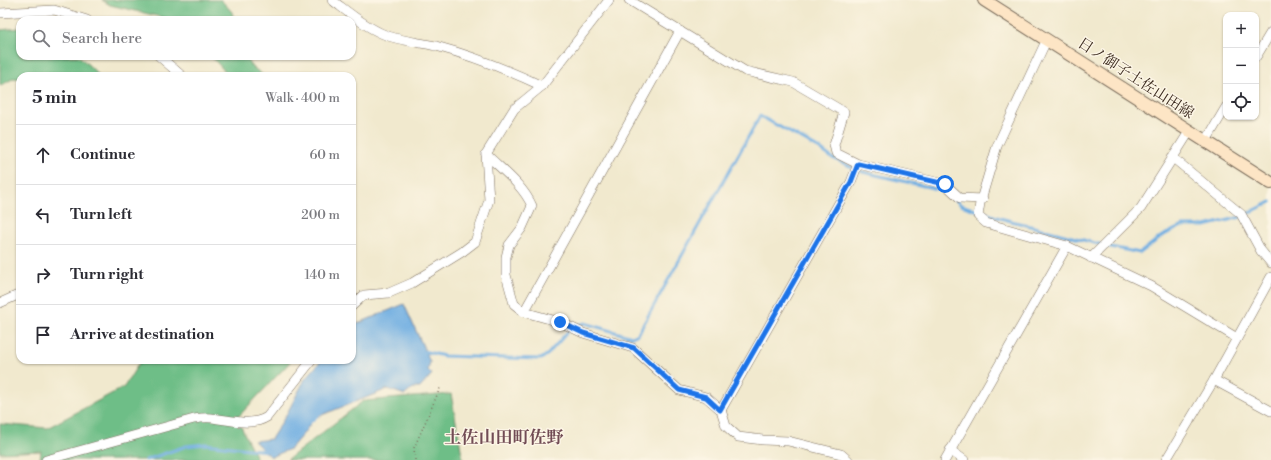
<!DOCTYPE html>
<meta charset="utf-8">
<style>
:root{--surface:#fff;--page:#f2f2f3;--text:#2b2b33;--muted:#7c7c81;--line:#e1e1e2}
body{margin:0;font-family:"Libre Bodoni","Noto Serif JP",serif;background:var(--page);color:var(--text)}
.controls{position:absolute;right:12px;top:12px;display:grid;overflow:hidden;border-radius:8px;box-shadow:0 1px 3px #0004}
.controls button{width:36px;height:36px;display:grid;place-items:center;padding:0;border:0;border-bottom:1px solid var(--line);background:var(--surface);color:var(--text);font:20px sans-serif}
.stop{position:absolute;width:12px;height:12px;margin:-9px;border:3px solid #1a73e8;border-radius:50%;background:#fff}
.stop.end{background:#1a73e8;border-color:#fff;box-shadow:0 1px 4px #0008}
.list{margin:0;padding:0;list-style:none}
h2{display:flex;justify-content:space-between;align-items:center;height:52px;margin:0;padding:0 16px;font-size:17px}
h2 small{font-size:13px;font-weight:400;color:var(--muted)}
.list li{display:grid;grid-template-columns:26px 1fr auto;gap:12px;align-items:center;box-sizing:border-box;height:60px;padding:0 16px;border-top:1px solid var(--line)}
.list b{display:block;font-size:15px;white-space:nowrap}
.list em{font-size:13px;font-style:normal;color:var(--muted)}
.icon{flex:none;width:22px;height:22px;fill:none;stroke:currentColor;stroke-width:2;stroke-linecap:round;stroke-linejoin:round}
.map{position:relative;flex:none;width:1271px;height:460px;overflow:hidden}
.search{position:absolute;background:var(--surface);box-shadow:0 1px 3px #0004;left:16px;top:16px;width:340px;height:44px;display:flex;align-items:center;gap:10px;box-sizing:border-box;padding:0 14px;border-radius:12px;color:var(--muted);font-size:15px}
.panel{position:absolute;background:var(--surface);box-shadow:0 1px 3px #0004;left:16px;top:72px;width:340px;height:292px;border-radius:12px}
.map>svg:first-child{display:block}
</style>
<div class="map">
<svg width="1271" height="460" viewBox="0 0 1271 460">
<rect width="100%" height="100%" fill="#fcf5e5"/>
<filter id="ink" filterUnits="userSpaceOnUse"><feTurbulence type="fractalNoise" baseFrequency=".025" numOctaves="2"/><feDisplacementMap in="SourceGraphic" scale="8" xChannelSelector="R" yChannelSelector="G"/><feConvolveMatrix kernelMatrix="1 2 1 2 8 2 1 2 1" color-interpolation-filters="sRGB"/></filter>
<filter id="wash" filterUnits="userSpaceOnUse"><feTurbulence type="fractalNoise" baseFrequency=".012" numOctaves="4" result="noise"/><feDisplacementMap in="SourceGraphic" scale="16" xChannelSelector="R" yChannelSelector="G"/><feGaussianBlur stdDeviation="0.9" result="paint"/><feColorMatrix in="noise" values="0 0 0 0 0 0 0 0 0 0 0 0 0 0 0 0 0 1.4 0 .05"/><feComposite in="paint" operator="in"/></filter>
<g filter="url(#wash)">
<rect width="100%" height="100%" fill="#f1e9ce"/>
<g fill="#6ebe87" stroke="#547452">
<path d="M102,0H221L232,12L234,20H174L110,5Z"/>
<path d="M20,28V56H79L100,76H20V79L14,78L0,86V30Z"/>
<path d="M211,56H247L250,65L264,76H229Z"/>
<path d="M141,360H292L237,418L257,460H40L41,451L0,453V424L47,428L124,387Z"/>
<path d="M451,394L463,460H287L363,401Z"/>
</g>
<path fill="#6faee2" stroke="#556c80" d="M404,304L430,362L428,370L432,374L420,388H413L405,395L388,389L314,418L304,433L290,449L271,457L254,441L271,439L285,417L305,379L322,360H352V326Z"/>
<g fill="none" stroke-linecap="round" stroke-linejoin="round">
<g stroke="#6faee2" stroke-width="3">
<path d="M574,326L585,323L632,337L638,334L760,116L820,149L832,158L863,172L946,191L961,205L1000,218L1106,246L1140,253L1162,236L1182,226H1205L1241,217L1271,202"/>
<path d="M423,351L444,356L541,359L548,354L570,329"/>
<path d="M309,423L318,415"/>
<path d="M146,460L186,446L205,444L267,451"/>
</g>
</g>
</g>
<g filter="url(#ink)">
<g fill="none" stroke-linecap="round" stroke-linejoin="round">
<g stroke="#7b6d5c" stroke-width="10">
<g id="minor">
<path d="M332,0C348,12 364,26 383,34C399,41 419,42 436,46C473,56 508,70 542,86"/>
<path d="M629,0L745,71L793,82L844,112L834,145L836,153L858,164L945,184L960,198L983,199"/>
<path d="M0,13L54,10L87,20"/>
<path d="M1047,39L997,146L980,203L978,216L986,223L1067,246L1151,286L1237,338"/>
<path d="M159,56L182,76"/>
<path d="M1256,57L1271,32"/>
<path d="M1206,141L1226,107"/>
<path d="M486,154C502,170 523,185 532,206L522,228L509,245L506,257V275L514,304L524,312L560,322L583,333L633,348L679,390L706,397L721,410L726,426L738,437L763,440L788,441L841,454L848,460"/>
<path d="M1172,157L1241,214L1261,251L1271,263"/>
<path d="M1091,258L1141,208L1189,132"/>
<path d="M0,303L20,294"/>
<path d="M352,306L364,295L389,293L412,283L462,252L475,242L489,200L486,154L514,109L542,86L609,0"/>
<path d="M524,312L680,31"/>
<path d="M1214,380L1271,411"/>
<path d="M721,410L851,182L858,164"/>
<path d="M950,450L964,460"/>
<path d="M46,460L194,419C200,418 206,417 212,418C230,420 251,427 267,417L312,360"/>
<path d="M945,460L1067,246"/>
<path d="M1166,460L1214,380L1271,277"/>
</g>
</g>
<g stroke="#7b6d5c" stroke-width="14">
<path id="secondary" d="M984,0L1271,183"/>
</g>
<path stroke="#7b6d5c" stroke-width="1.5" stroke-dasharray="1 3" stroke-linecap="butt" d="M415,460L414,448L441,386"/>
<use href="#minor" stroke="#fff" stroke-width="9"/>
<use href="#secondary" stroke="#fde5c5" stroke-width="12"/>
</g>
</g>
<g fill="none" stroke-linecap="round" stroke-linejoin="round" filter="url(#ink)">
<path stroke="#1a73e8" stroke-width="5" d="M560,322L583,333L634,348L679,390L706,397L720,410L851,182L858,164L945,184"/>
</g>
<g text-anchor="middle" stroke-width="3" stroke-linejoin="round" paint-order="stroke">
<g font-size="15" fill="#3b2a1e" stroke="#fcf5e5">
<text transform="translate(1136 78) rotate(33)" y="5">日ノ御子土佐山田線</text>
</g>
<g font-size="17" font-weight="bold" fill="#724c55" stroke="#fcf5e5">
<text x="504" y="443">土佐山田町佐野</text>
</g>
</g>
</svg>
<div class="controls">
<button>+</button>
<button>−</button>
<button><svg class="icon" aria-label="locate" viewBox="0 0 24 24"><circle cx="12" cy="12" r="6"/><path d="M12 2v4M12 18v4M2 12h4M18 12h4"/></svg></button>
</div>
<div class="stop" style="left:945px;top:184px"></div>
<div class="stop end" style="left:560px;top:322px"></div>
<div class="search"><svg class="icon" aria-label="search" viewBox="0 0 24 24"><circle cx="10" cy="10" r="6"/><path d="M15 15l6 6"/></svg>Search here</div>
<section class="panel">
<h2>5 min<small>Walk · 400 m</small></h2>
<ul class="list">
<li><svg class="icon" aria-label="ahead" viewBox="0 0 24 24"><path d="M12 20V5M6 11l6-6 6 6"/></svg><div><b>Continue</b></div><em>60 m</em></li>
<li><svg class="icon" aria-label="left" viewBox="0 0 24 24"><path d="M17 20v-9H6M10 6l-5 5 5 5"/></svg><div><b>Turn left</b></div><em>200 m</em></li>
<li><svg class="icon" aria-label="right" viewBox="0 0 24 24"><path d="M7 20v-9h11M14 6l5 5-5 5"/></svg><div><b>Turn right</b></div><em>140 m</em></li>
<li><svg class="icon" aria-label="arrive" viewBox="0 0 24 24"><path d="M6 21V4h12l-3 4 3 4H6"/></svg><div><b>Arrive at destination</b></div></li>
</ul>
</section>
</div>
